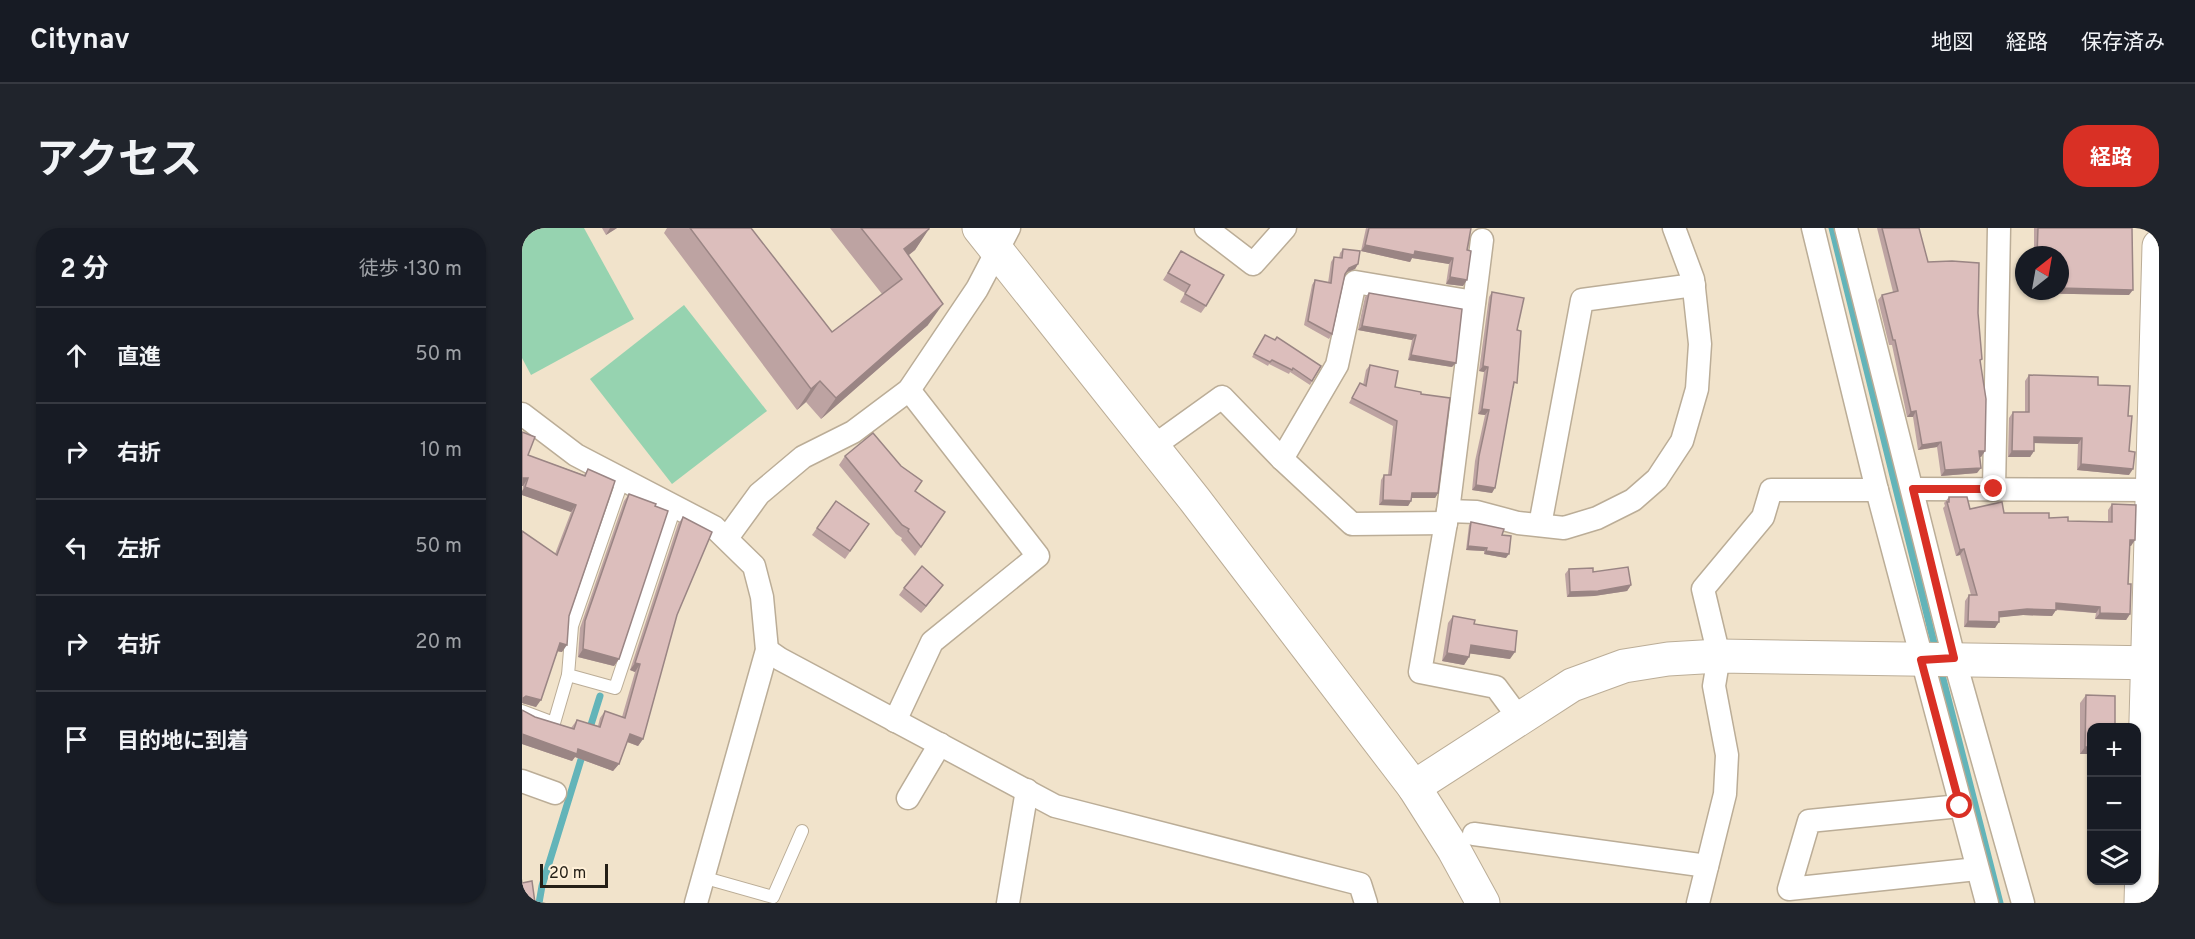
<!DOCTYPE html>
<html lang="ja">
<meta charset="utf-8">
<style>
:root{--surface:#171b24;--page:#20242c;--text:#f1f3f6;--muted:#9ea1a6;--line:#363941;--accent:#d93025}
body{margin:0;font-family:Overpass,"Noto Sans JP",sans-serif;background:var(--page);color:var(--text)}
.controls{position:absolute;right:18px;bottom:18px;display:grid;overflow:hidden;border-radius:12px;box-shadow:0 2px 4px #0004}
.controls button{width:54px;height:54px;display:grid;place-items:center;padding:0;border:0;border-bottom:2px solid var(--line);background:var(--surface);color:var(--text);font:30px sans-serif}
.compass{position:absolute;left:1493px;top:18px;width:54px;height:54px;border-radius:50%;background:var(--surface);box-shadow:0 2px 4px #0004;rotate:31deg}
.scale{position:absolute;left:18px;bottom:15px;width:68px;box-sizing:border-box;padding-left:6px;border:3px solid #241f16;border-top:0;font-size:16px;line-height:21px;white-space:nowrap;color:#241f16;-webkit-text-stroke:4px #fff0d8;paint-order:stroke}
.stop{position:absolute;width:18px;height:18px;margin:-14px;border:4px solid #d93025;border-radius:50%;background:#fff}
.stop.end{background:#d93025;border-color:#fff;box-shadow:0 2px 6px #0008}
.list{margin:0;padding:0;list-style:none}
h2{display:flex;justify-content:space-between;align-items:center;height:78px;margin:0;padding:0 24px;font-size:26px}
h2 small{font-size:20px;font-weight:400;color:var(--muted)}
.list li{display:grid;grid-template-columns:39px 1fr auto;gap:18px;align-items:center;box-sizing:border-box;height:96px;padding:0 24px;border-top:2px solid var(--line)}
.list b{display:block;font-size:22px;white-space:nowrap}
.list em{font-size:20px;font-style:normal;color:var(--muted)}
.icon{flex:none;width:33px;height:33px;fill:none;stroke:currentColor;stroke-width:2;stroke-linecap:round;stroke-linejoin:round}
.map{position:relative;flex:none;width:1637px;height:675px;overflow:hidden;border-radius:24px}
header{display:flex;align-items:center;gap:36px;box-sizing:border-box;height:84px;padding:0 30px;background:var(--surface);border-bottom:2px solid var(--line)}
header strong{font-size:28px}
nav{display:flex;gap:33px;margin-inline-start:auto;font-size:21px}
.intro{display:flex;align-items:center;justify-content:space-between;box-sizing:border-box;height:144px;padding:0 36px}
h1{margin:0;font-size:42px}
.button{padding:15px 27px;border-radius:24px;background:var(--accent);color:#fff;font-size:21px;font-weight:700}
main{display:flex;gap:36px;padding:0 36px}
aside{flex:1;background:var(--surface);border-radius:24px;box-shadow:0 2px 4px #0004}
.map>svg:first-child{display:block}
</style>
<header>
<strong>Citynav</strong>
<nav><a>地図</a><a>経路</a><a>保存済み</a></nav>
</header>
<div class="intro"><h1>アクセス</h1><a class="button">経路</a></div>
<main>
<aside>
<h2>2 分<small>徒歩 · 130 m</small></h2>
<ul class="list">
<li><svg class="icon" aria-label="ahead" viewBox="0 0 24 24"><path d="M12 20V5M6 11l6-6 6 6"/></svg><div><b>直進</b></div><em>50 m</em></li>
<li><svg class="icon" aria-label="right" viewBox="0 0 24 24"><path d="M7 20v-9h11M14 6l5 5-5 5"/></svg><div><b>右折</b></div><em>10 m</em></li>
<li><svg class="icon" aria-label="left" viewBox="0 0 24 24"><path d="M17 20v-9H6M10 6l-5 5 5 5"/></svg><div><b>左折</b></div><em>50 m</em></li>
<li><svg class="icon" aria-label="right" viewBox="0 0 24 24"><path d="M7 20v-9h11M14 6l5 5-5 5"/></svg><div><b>右折</b></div><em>20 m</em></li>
<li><svg class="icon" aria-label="arrive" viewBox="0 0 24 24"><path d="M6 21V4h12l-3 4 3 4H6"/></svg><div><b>目的地に到着</b></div></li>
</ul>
</aside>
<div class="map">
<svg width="1637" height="675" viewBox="0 0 1637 675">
<rect width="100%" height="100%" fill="#f1e3cb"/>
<g fill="#96d3b0">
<path d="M0,0H62L112,91L9,147L0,130Z"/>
<path d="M162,77L245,183L150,256L68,151Z"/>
</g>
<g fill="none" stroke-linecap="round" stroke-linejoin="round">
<g stroke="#63b4b9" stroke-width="7">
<path d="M1310,0L1414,423"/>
<path d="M1418,439L1478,675"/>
<path d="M67,503L78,468"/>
<path d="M17,675L20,658L61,525"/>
</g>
<g stroke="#bbad97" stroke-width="14">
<g id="lane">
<path d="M101,251L50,398L46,447L93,460L153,279"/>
<path d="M0,483L32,495L46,447"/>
<path d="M180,649L251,669L280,603"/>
</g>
</g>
<g stroke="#bbad97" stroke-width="25">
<g id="street">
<path d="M684,0L731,36L763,0"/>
<path d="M1291,0L1355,262L1465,675"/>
<path d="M1324,0L1432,430L1501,675"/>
<path d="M960,12L926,283L898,444L974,459L997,490"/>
<path d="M0,186L54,227L192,299L232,338L240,369L245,422L174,675"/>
<path d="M629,220L700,169L760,231L830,296L924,295"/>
<path d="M760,231L815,137L833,54L952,74"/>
<path d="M1391,261L1637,262"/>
<path d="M1472,261L1477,0"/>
<path d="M926,283L955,284L996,295L1042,300L1075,290L1111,272L1135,251L1160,213L1175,161L1178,116L1171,51L1152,0"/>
<path d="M1018,297L1060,72L1172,57"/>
<path d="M205,310L237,266L281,229L331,204L387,162L455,61L487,0"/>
<path d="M245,422L258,431L533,578L838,656L844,675"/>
<path d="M373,493L410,414L516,328L387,162"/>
<path d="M0,553L33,565"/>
<path d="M386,570L418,516"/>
<path d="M1438,578L1287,593L1267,661L1455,641"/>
<path d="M952,606L1185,638"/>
<path d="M486,675L505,562"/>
<path d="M1176,675L1203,566L1205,527L1192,458L1197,428L1181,361L1241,289L1249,262H1355"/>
</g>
</g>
<g stroke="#bbad97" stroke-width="35">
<g id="secondary">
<path d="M457,0L673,272L892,559L932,622L961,675"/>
<path d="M892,559L1050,457L1102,438L1146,431L1197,428L1637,435"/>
<path d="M1619,675L1637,18"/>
</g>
</g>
<use href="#lane" stroke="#fff" stroke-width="12"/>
<use href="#street" stroke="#fff" stroke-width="22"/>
<use href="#secondary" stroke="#fff" stroke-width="33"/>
</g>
<g fill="#bda3a2">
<path d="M80,0H95L84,7Z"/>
<path d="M145,0H229L310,104L360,66L308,0H407L393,22L387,27L406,97L299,191L284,174L275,182L142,5Z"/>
<path d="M844,0H949L941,58L924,56L927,36L890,30L888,34L839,23Z"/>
<path d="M1355,0H1397L1406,34L1456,85L1463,223L1459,229H1457L1455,245L1419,248L1415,219L1396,222L1391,189H1385L1370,117H1367L1356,72L1360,67L1371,64Z"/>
<path d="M1512,0H1610L1607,67L1502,65V60V63H1538V27H1512Z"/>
<path d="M821,21L836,36L833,41L824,44L823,46L810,106L807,111L782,97L790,57L793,52L806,55L809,34L812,29L817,30L818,25Z"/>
<path d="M659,23L684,78L679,85L658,74L663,65L641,52Z"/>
<path d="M970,64L995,102L992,160H991L970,265L950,262L953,233L963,187L956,186L962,144L957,143L967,69Z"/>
<path d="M847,65L930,139L886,132L890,112L836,102L843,69Z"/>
<path d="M743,107L799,138L788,157L768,144L767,146L747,136L746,138L730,129Z"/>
<path d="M848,137L873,159L899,166L916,265L913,270H889V273L886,278L857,277L859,252L862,247H866L871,198L827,175L838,155L841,157L844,142Z"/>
<path d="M1507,147L1576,157L1606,188L1607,247L1555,242L1556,216L1512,215V223L1508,229H1486L1487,190L1491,184H1503V153Z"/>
<path d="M0,204L6,227L62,247L66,241L47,388L40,424L36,423L14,479L0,475V303L33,326L49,284L0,267L1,258H0Z"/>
<path d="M323,228L393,263L423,284L393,328L379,312L380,310L374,306L317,237Z"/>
<path d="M107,266L97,431L92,438L56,429L58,400L102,273Z"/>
<path d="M1427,269L1448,281L1527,290L1546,293L1586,294V282L1590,276L1609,318H1607L1606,356L1608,386L1604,392L1573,391L1574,385L1534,382L1530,388L1501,387L1477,389L1473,400L1442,399L1443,373L1447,367H1449L1438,327L1434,328L1421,280L1423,278L1422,275Z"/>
<path d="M314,273L347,296L323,331L290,307Z"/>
<path d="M161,289L155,387L121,511L116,518L105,514L97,536L91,543L53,529L50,533L0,516V482L13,489L49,500L55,492L76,498L78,490L83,483L100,489L113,444L108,442L156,296Z"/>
<path d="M949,294L980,307L984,330L962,326V323L944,322L947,297Z"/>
<path d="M1047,341L1071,344L1109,357L1105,363L1072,368L1045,369L1043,346Z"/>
<path d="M382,360L416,364L399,385L377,367Z"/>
<path d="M931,388L952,396L988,431L947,425V429L942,437L920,433L926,395Z"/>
<path d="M1564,467L1569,500V526H1558V475Z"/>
</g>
<g fill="#9a8584">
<path d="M88,0H95L84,7Z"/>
<path d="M407,1L393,22L371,39L382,21Z"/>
<path d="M843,17L893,23L931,30L927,36L890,30L888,34L839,23Z"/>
<path d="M836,36L833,41L823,45L827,40Z"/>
<path d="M928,49L945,52L941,58L924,56Z"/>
<path d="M1538,60L1611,62L1607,67L1502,65L1503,63H1538Z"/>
<path d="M421,76L406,97L299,191L314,170Z"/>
<path d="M840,98L894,107L890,112L836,102Z"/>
<path d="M889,127L934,135L930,139L886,132Z"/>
<path d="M961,138L966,139L962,144L957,143Z"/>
<path d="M298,153L284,174L275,182L289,161Z"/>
<path d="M960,181L967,182L963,187L956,186Z"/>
<path d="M1394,183L1391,189H1385L1389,184Z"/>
<path d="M1512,209L1560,210L1556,216L1508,215Z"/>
<path d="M1419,214L1415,219L1396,222L1400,217Z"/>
<path d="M1457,223H1463L1459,229H1453Z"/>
<path d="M1490,223H1512L1508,229H1486Z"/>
<path d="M1559,236L1611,241L1607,247L1555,242Z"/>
<path d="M1459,240L1455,245L1419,248L1423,242Z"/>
<path d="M0,250H6L1,258H0Z"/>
<path d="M954,257L973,260L970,265L950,262Z"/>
<path d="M3,259L54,277L49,284L0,267V263Z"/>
<path d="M890,265H916L913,270H886Z"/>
<path d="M861,272L889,273L886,278L857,277Z"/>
<path d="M1608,312H1613L1609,318H1603Z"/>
<path d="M946,318L965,320L962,323L944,322Z"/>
<path d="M1442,321L1438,327L1434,328L1438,322Z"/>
<path d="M964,323L987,326L984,330L962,326Z"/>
<path d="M421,357L416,364L399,385L404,378Z"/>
<path d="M1109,357L1105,363L1072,368L1045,369L1048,364Z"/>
<path d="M1534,375L1578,379L1574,385L1530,381Z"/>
<path d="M1505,381L1534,382L1530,388L1501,387L1473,390L1477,384Z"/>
<path d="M1578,385L1608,386L1604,392L1573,391Z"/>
<path d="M1446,393L1477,394L1473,400L1442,399Z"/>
<path d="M38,415L45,417L40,424L33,423Z"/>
<path d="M949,417L993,424L988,431L944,425Z"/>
<path d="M61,421L97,431L92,438L56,429Z"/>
<path d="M925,425L947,429L942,437L920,433Z"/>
<path d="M113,435L118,436L113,444L108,442Z"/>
<path d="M4,468L19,472L14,479L0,475V471Z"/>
<path d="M0,506L56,521L97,536L91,543L53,529L50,533L0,516Z"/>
<path d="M108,506L121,511L116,518L103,513Z"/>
<path d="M1563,519H1569V526H1558Z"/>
</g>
<g fill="#dcbebc" stroke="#9a8584" stroke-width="1.5">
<path d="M168,0H229L310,104L380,51L339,0H407V1L382,21L421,76L314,170L298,153L289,161Z"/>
<path d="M847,0H949L945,22L949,23L945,52L928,49L931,30L893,23L892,27L843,17Z"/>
<path d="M1360,0H1397L1406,34L1430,33L1457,35L1456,85L1460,131L1458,132L1464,171L1463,223H1457L1459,240L1423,242L1419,214L1400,217L1394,183L1389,184L1373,112H1371L1360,67L1376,63Z"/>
<path d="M1516,0H1610L1611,62L1538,60V27H1515Z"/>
<path d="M821,21L838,23L836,36L827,40L823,46L810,106L786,93L793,52L809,55L812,29L820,30Z"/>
<path d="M659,23L702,47L684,78L663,66L668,57L646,45Z"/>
<path d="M970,64L1002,70L995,102L999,103L995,155L992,154L973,260L954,257L957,228L967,182L960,181L966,139L961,138Z"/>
<path d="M847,65L940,81L934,135L889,127L894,107L840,98Z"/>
<path d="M743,107L753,112L755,109L799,138L790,153L771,140L770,142L750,132L748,134L732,126Z"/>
<path d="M848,137L876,143L873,159L899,164V166L928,170L916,265H890L889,273L861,272L862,247H869L875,193L830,170L838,155L844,158Z"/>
<path d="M1507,147L1576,149V157L1608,158L1606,188H1610L1607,223L1613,224L1611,241L1559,236L1560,210L1512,209V223H1490L1491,184H1507Z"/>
<path d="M0,204L13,209L6,227L63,248L66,241L93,253L47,388L45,417L38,415L19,472L4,468L0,471V303L35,327L54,277L3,259L6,250H0Z"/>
<path d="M351,205L379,238L400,253L393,263L423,284L399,319L386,303L387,301L380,297L323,228Z"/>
<path d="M107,266L134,276L133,278L146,283L97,431L61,421L63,393Z"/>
<path d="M1427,269H1445L1448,281L1480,274L1482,285H1527V290L1546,289V293L1590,294V276L1614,277L1613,312H1608L1606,356H1609L1608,386L1578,385V379L1534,375V382L1505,381L1477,384V394L1446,393L1447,367H1455L1442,321L1438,322L1425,274H1427Z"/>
<path d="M314,273L347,296L328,323L295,300Z"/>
<path d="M161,289L190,304L155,387L121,511L108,506L97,536L56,521L55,526L0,506V482L13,489L52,501L55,492L78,499L83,483L103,490L118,436L113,435Z"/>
<path d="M949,294L982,301L980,307L989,308L987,326L964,323L965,320L946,318Z"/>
<path d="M400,338L421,357L404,378L382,360Z"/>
<path d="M1106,339L1109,357L1076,363L1048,364L1047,341L1071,340V344Z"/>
<path d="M931,388L953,392L952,396L995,403L993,424L949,417L947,429L925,425Z"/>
<path d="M1564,467L1593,468V500H1569V519H1563Z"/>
<path d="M10,653L13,675H0V655Z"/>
</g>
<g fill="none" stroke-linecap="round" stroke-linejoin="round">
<path stroke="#d93025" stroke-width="8" d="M1438,578L1399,432L1432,430L1391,261H1472"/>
</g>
</svg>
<div class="controls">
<button>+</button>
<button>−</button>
<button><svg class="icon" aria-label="layers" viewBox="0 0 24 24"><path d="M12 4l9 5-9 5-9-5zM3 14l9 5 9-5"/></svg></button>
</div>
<svg class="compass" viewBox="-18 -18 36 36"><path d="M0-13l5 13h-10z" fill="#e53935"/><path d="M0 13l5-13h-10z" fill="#9ea1a6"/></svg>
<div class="scale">20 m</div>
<div class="stop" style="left:1438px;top:578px"></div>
<div class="stop end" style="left:1472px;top:261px"></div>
</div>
</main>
